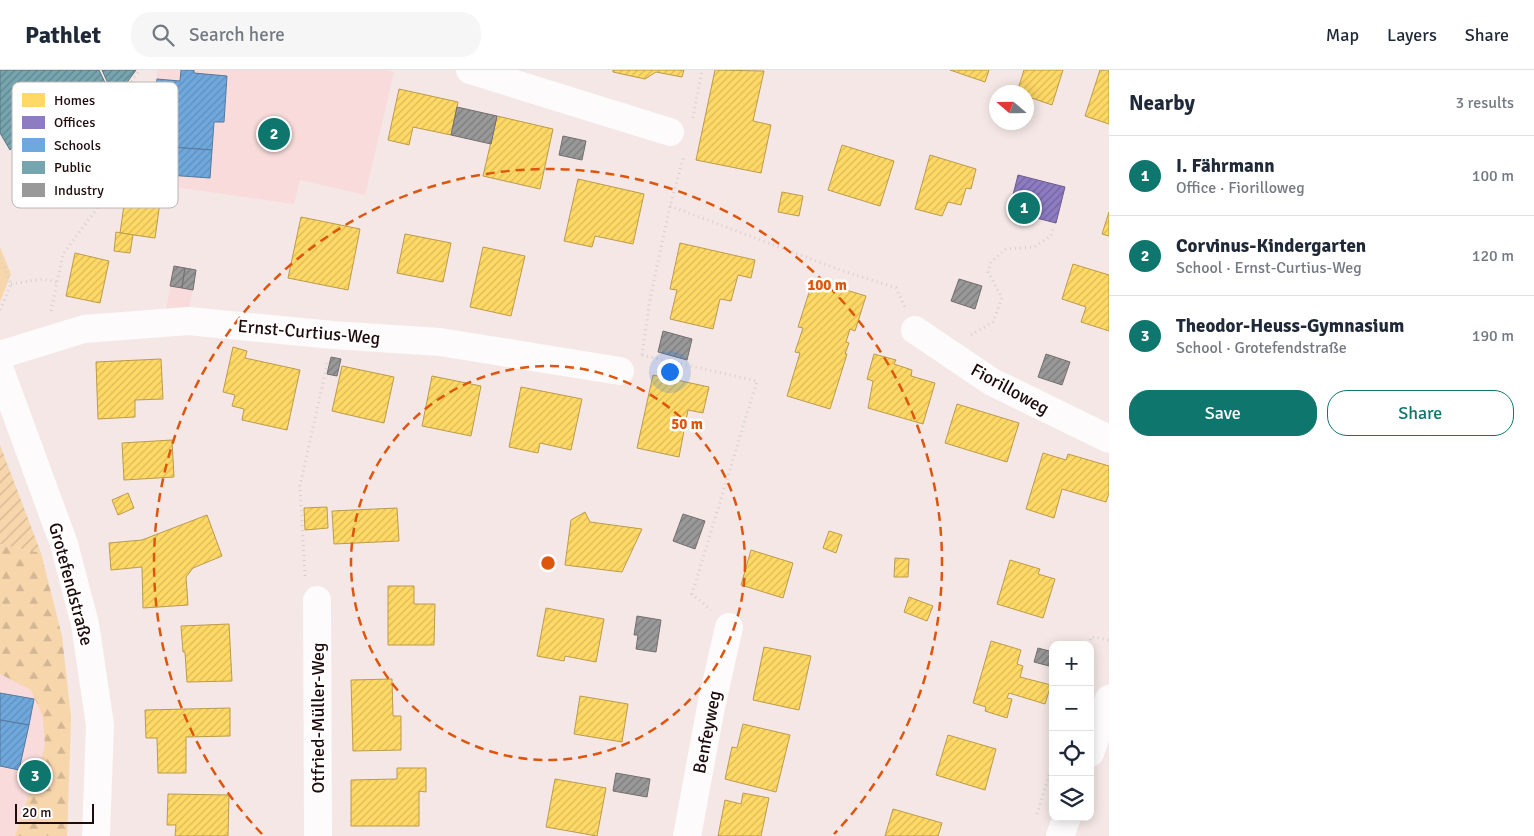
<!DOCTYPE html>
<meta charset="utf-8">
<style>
:root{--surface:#fff;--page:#f6f6f7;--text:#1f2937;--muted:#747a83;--line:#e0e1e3;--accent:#0f766e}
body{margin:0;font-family:Signika,sans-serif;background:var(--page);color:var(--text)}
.controls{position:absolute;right:15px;bottom:15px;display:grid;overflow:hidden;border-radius:10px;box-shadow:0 2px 12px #0003}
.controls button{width:45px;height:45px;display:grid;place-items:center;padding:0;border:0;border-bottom:1px solid var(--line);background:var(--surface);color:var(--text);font:25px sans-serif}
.compass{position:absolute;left:989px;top:15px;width:45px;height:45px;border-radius:50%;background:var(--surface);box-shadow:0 2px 12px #0003;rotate:290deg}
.scale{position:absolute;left:15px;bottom:12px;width:79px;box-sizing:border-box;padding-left:5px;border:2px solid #1f0b0c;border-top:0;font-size:14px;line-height:18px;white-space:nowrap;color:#1f0b0c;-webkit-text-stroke:4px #fff;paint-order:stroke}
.you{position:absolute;left:669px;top:301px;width:18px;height:18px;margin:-12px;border:4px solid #fff;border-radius:50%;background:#1a73e8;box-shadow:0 0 0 8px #1a73e833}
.badge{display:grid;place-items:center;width:32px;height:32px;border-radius:50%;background:var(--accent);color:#fff;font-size:16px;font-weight:700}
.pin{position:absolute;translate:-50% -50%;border:2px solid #fff;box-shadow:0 1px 5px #0006}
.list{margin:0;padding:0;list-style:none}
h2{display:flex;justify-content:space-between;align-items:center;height:65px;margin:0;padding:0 20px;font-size:21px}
h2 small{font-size:16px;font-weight:400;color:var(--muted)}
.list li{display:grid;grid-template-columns:32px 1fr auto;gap:15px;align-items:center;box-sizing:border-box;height:80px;padding:0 20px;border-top:1px solid var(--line)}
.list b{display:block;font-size:19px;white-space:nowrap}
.list p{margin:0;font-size:16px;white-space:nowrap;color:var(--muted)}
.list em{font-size:16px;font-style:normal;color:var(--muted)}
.actions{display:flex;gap:10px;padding:15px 20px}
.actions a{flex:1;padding:11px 0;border:1px solid var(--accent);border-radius:20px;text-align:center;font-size:18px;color:var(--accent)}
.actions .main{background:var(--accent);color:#fff}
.icon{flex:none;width:28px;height:28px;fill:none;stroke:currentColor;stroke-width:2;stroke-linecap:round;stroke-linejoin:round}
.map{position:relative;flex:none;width:1109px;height:766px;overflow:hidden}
header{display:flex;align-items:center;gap:30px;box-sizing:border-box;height:70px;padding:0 25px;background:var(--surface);border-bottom:1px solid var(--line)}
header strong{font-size:24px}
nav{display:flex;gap:28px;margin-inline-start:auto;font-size:18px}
.search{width:350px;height:45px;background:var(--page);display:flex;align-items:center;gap:12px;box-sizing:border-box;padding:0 18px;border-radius:20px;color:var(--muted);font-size:19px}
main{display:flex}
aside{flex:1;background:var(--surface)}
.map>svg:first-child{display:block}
</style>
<header>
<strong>Pathlet</strong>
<div class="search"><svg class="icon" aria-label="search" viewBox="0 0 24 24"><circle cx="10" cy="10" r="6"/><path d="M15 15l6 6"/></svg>Search here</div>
<nav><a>Map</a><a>Layers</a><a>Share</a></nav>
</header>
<main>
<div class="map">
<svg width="1109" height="766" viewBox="0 0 1109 766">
<defs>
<pattern id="forest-firs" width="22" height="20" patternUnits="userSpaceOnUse" patternTransform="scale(1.25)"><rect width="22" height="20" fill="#f7d6ac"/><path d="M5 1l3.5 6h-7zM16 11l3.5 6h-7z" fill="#d3b693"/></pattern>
<pattern id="garden-furrows" width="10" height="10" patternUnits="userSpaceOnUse" patternTransform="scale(1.25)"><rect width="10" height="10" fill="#f7d6ac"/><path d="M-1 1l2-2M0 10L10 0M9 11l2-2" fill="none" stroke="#d3b693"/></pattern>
<pattern id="homes-hatch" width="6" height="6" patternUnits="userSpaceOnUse" patternTransform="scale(1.25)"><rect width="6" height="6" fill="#ffd966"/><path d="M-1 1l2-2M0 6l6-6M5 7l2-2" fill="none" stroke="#dab957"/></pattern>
<pattern id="offices-hatch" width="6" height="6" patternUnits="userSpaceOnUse" patternTransform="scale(1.25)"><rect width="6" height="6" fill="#8e7cc3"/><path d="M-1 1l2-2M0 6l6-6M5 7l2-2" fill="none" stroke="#73649d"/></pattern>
<pattern id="schools-hatch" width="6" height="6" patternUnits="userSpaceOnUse" patternTransform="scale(1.25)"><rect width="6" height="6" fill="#6fa8dc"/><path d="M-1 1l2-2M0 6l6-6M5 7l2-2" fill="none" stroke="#608fbc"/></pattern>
<pattern id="public-hatch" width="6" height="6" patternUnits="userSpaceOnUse" patternTransform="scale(1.25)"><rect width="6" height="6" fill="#76a5af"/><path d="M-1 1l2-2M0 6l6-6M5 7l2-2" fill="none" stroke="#60858d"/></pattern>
<pattern id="industry-hatch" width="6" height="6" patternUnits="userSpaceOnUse" patternTransform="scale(1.25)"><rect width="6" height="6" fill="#999"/><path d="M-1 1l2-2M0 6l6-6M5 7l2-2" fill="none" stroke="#7c7b7b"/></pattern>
</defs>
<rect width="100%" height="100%" fill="#f4e7e6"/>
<g fill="#f8dbda">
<path d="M157,0H387L394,2L365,125L300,110L294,134L175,117L153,116L156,76L168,77L170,52L153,50Z"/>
<path d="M174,196L196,200L189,239L166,240Z"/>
<path d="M0,552L71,647L67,766H0Z"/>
</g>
<path fill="#f7d6ac" d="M0,177L11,204L0,232Z"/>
<path fill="url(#forest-firs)" d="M0,474L41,483L62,566L71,647L67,766H15L45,677L43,647L31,620L0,604Z"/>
<path fill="url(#garden-furrows)" d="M0,375L41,483L0,474Z"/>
<g fill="url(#homes-hatch)" stroke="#bc9b4b">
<path d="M613,0H684L682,7L656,2L645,9L613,2Z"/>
<path d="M715,0L764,1L753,51L771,55L761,103L696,90Z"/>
<path d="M950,0H989L985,12Z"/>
<path d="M1024,0H1063L1052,35L1026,26V22H1017Z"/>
<path d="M1100,0H1109V54L1085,46Z"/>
<path d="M399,19L458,32L451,65L413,57L409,75L388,70Z"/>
<path d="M497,46L553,59L540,119L483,106Z"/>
<path d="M842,75L894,91L880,136L828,120Z"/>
<path d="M930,85L976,99L971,119L966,118L961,135L948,132L942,146L915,139Z"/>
<path d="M578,109L644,124L633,174L595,166L592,177L564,171Z"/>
<path d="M127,114L162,118L155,168L120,163Z"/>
<path d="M782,122L803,126L799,146L778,142Z"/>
<path d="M1109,142V166L1102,164Z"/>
<path d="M301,147L360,159L348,220L288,208Z"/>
<path d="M116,162L133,165L130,183L114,181Z"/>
<path d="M405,164L451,173L443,212L397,203Z"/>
<path d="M680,173L755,190L751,208L738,205L731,231L720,229L713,259L670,249L677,220L670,219Z"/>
<path d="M483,177L525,186L511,246L470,237Z"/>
<path d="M75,183L109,191L100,233L66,226Z"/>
<path d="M1073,194L1109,205V261L1081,252L1086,237L1062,229Z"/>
<path d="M813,210L866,226L855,261L850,259L846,272L849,273L845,284H847L830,339L787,326L800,283L795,282L803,258L798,257Z"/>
<path d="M233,277L247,281L245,288L300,300L287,360L242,350L244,339L232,336L235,325L223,322Z"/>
<path d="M874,284L896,290L894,294L912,300L911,306L935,313L923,354L868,338L873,311L867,309Z"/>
<path d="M161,289L163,329L135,330V347L98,349L96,292Z"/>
<path d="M342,296L394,307L384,353L332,341Z"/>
<path d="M653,305L709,317L703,343L688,340L679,387L637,378Z"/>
<path d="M432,306L481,316L471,366L422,356Z"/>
<path d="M521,317L582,329L571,380L540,373L538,383L509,377Z"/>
<path d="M957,334L1019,353L1007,392L945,373Z"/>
<path d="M172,370L174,407L124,410L122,373Z"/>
<path d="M1043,383L1066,390L1068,384L1109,396V423L1106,432L1062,419L1054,448L1026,439Z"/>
<path d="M128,423L134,438L118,445L112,430Z"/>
<path d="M327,437L328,458L305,460L304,438Z"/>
<path d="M397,438L399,471L334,474L332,441Z"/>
<path d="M585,442L590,452L642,459L622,502L565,495L571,450Z"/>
<path d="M207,445L222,486L193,498L186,507L188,535L143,538L142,497L111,500L109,473L142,470Z"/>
<path d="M829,461L842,465L836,483L823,478Z"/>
<path d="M751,480L793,493L783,528L741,515Z"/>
<path d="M895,488L909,489L908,507H894Z"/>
<path d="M1010,490L1040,499L1038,504L1055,509L1043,548L997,534Z"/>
<path d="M388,516H414V534H435L434,575H388Z"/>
<path d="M909,527L933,536L927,551L904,542Z"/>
<path d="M546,538L604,549L596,592L565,586L564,591L537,586Z"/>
<path d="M229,554L232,611L187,612L185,582H183L181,556Z"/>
<path d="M991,571L1021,580L1017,594L1023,596L1020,607L1051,615L1045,634L1009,623L1007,628L1012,629L1007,648L985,641L986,637L973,633Z"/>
<path d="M764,577L811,586L799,640L753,630Z"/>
<path d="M392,609L393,646H401V680L353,681L351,610Z"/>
<path d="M580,626L628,634L622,672L574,664Z"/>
<path d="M230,638V666L186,667V703H158L157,668H146L145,640Z"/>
<path d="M743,654L790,665L776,722L725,709L732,677L737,678Z"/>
<path d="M948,665L996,679L985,720L936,705Z"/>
<path d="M397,698H426V722L419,721V756H351V710L397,709Z"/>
<path d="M555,709L606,718L597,766L546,757Z"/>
<path d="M743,723L769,728L761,766H718L725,730L741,734Z"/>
<path d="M168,724L229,725L228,766H175L176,755H167Z"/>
<path d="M893,739L942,753L938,766H885Z"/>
</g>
<path fill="url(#offices-hatch)" stroke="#6d5a8c" d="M1018,105L1065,117L1056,153L1009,141Z"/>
<g fill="url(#schools-hatch)" stroke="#57799e">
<path d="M181,0H194V3L227,6L224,52H214L212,80L168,77L170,51L153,50L157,9L180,11Z"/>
<path d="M156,76L212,80L210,108L154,104Z"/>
<path d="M0,623L34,629L29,655L0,650Z"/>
<path d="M0,650L29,655L19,700L0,696Z"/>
</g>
<g fill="url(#public-hatch)" stroke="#5c777e">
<path d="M0,0H99L108,19L68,28L10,80L0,63Z"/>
<path d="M102,0H136L115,29Z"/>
</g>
<g fill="url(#industry-hatch)" stroke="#746e6f">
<path d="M457,37L497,46L491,74L451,65Z"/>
<path d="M563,66L586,71L582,90L559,85Z"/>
<path d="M174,196L185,198L182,218L170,216Z"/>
<path d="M185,198L196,200L193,220L182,218Z"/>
<path d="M959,209L982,216L975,239L951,231Z"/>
<path d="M663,261L692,269L687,290L658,282Z"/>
<path d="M1046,284L1070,292L1062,315L1038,307Z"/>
<path d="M331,287L341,289L337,306L327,304Z"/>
<path d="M683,444L705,451L695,479L673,471Z"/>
<path d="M637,546L661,550L656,582L636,579L638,565H634Z"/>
<path d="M1038,578L1053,582V597L1034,592Z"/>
<path d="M616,703L650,709L647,727L613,721Z"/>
</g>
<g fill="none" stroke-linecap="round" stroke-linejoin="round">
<g stroke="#d5d0d0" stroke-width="3" stroke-dasharray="1 4" stroke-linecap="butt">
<path d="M693,48L702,0"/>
<path d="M670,136L843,201L896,218L905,237"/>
<path d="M0,188L11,214L0,240"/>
<path d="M11,214L43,209L57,212"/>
<path d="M51,241L63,184L134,89L107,59L103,50L140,0"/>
<path d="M971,265L993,252L1002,228L988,202L991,192L1006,179L1034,177L1051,166L1053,158"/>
<path d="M642,285L757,311L692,524L711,540"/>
<path d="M642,285L650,229L670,136L684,85"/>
<path d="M305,506L300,416L328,290"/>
<path d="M1089,575L1091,567L1109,570"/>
<path d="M1037,744L1053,692"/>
</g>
<g stroke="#fdfbfb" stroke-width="28">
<path d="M470,0L670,62"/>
<path d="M915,260L992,312L1109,369"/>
<path d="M0,285L84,259L188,251L333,265L440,272L620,301"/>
<path d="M0,300L64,474L85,554L100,655L96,766"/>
<path d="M317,530L318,766"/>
<path d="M1090,683L1109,629"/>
<path d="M687,766L711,637L729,557"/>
<path d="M1060,766L1067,747"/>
</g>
</g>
<g fill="none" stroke="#de550c" stroke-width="2.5" stroke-dasharray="9 6">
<circle cx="548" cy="493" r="197"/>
<path d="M262 764A394 394 0 1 1 834 764"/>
</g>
<g text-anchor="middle" stroke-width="5" stroke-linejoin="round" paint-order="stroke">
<g font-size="18" fill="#1f0b0c" stroke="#fff">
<text transform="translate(309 262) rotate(5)" y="6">Ernst-Curtius-Weg</text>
<text transform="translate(1010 319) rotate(29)" y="6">Fiorilloweg</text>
<text transform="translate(71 514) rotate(75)" y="6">Grotefendstraße</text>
<text transform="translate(318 648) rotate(-90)" y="6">Otfried-Müller-Weg</text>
<text transform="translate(707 662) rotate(-79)" y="6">Benfeyweg</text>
</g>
</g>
<rect x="12" y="12" width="166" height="126" rx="8" fill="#fff" stroke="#bcb6b6" stroke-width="1"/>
<rect x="22" y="23" width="23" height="14" fill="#ffd966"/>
<rect x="22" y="46" width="23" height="13" fill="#8e7cc3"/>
<rect x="22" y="68" width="23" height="14" fill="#6fa8dc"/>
<rect x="22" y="91" width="23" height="13" fill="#76a5af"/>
<rect x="22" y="113" width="23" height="14" fill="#999"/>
<g font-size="14" fill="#1f0b0c">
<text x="54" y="35">Homes</text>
<text x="54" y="57">Offices</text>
<text x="54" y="80">Schools</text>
<text x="54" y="102">Public</text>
<text x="54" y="125">Industry</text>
</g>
<circle cx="548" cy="493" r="8" fill="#de550c" stroke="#fff" stroke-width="2.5"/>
<g font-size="15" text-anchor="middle" font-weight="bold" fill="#de550c" stroke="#fff" stroke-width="5" stroke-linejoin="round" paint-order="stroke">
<text x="827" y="220">100 m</text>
<text x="687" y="359">50 m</text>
</g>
</svg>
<div class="controls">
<button>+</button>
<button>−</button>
<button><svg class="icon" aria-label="locate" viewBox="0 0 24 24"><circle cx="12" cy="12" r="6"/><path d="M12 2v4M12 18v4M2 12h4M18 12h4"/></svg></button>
<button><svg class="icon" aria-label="layers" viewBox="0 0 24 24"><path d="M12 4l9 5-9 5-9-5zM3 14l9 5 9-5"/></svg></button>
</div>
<svg class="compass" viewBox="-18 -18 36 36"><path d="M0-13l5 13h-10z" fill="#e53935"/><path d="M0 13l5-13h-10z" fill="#747a83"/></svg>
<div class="scale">20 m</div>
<div class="you"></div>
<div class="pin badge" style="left:1024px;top:138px">1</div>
<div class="pin badge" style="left:274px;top:64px">2</div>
<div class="pin badge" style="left:35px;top:706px">3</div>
</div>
<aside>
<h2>Nearby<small>3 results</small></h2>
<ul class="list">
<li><span class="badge">1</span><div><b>I. Fährmann</b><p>Office · Fiorilloweg</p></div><em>100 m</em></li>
<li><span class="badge">2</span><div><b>Corvinus-Kindergarten</b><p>School · Ernst-Curtius-Weg</p></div><em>120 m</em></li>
<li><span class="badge">3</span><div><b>Theodor-Heuss-Gymnasium</b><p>School · Grotefendstraße</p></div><em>190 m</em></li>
</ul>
<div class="actions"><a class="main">Save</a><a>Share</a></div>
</aside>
</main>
